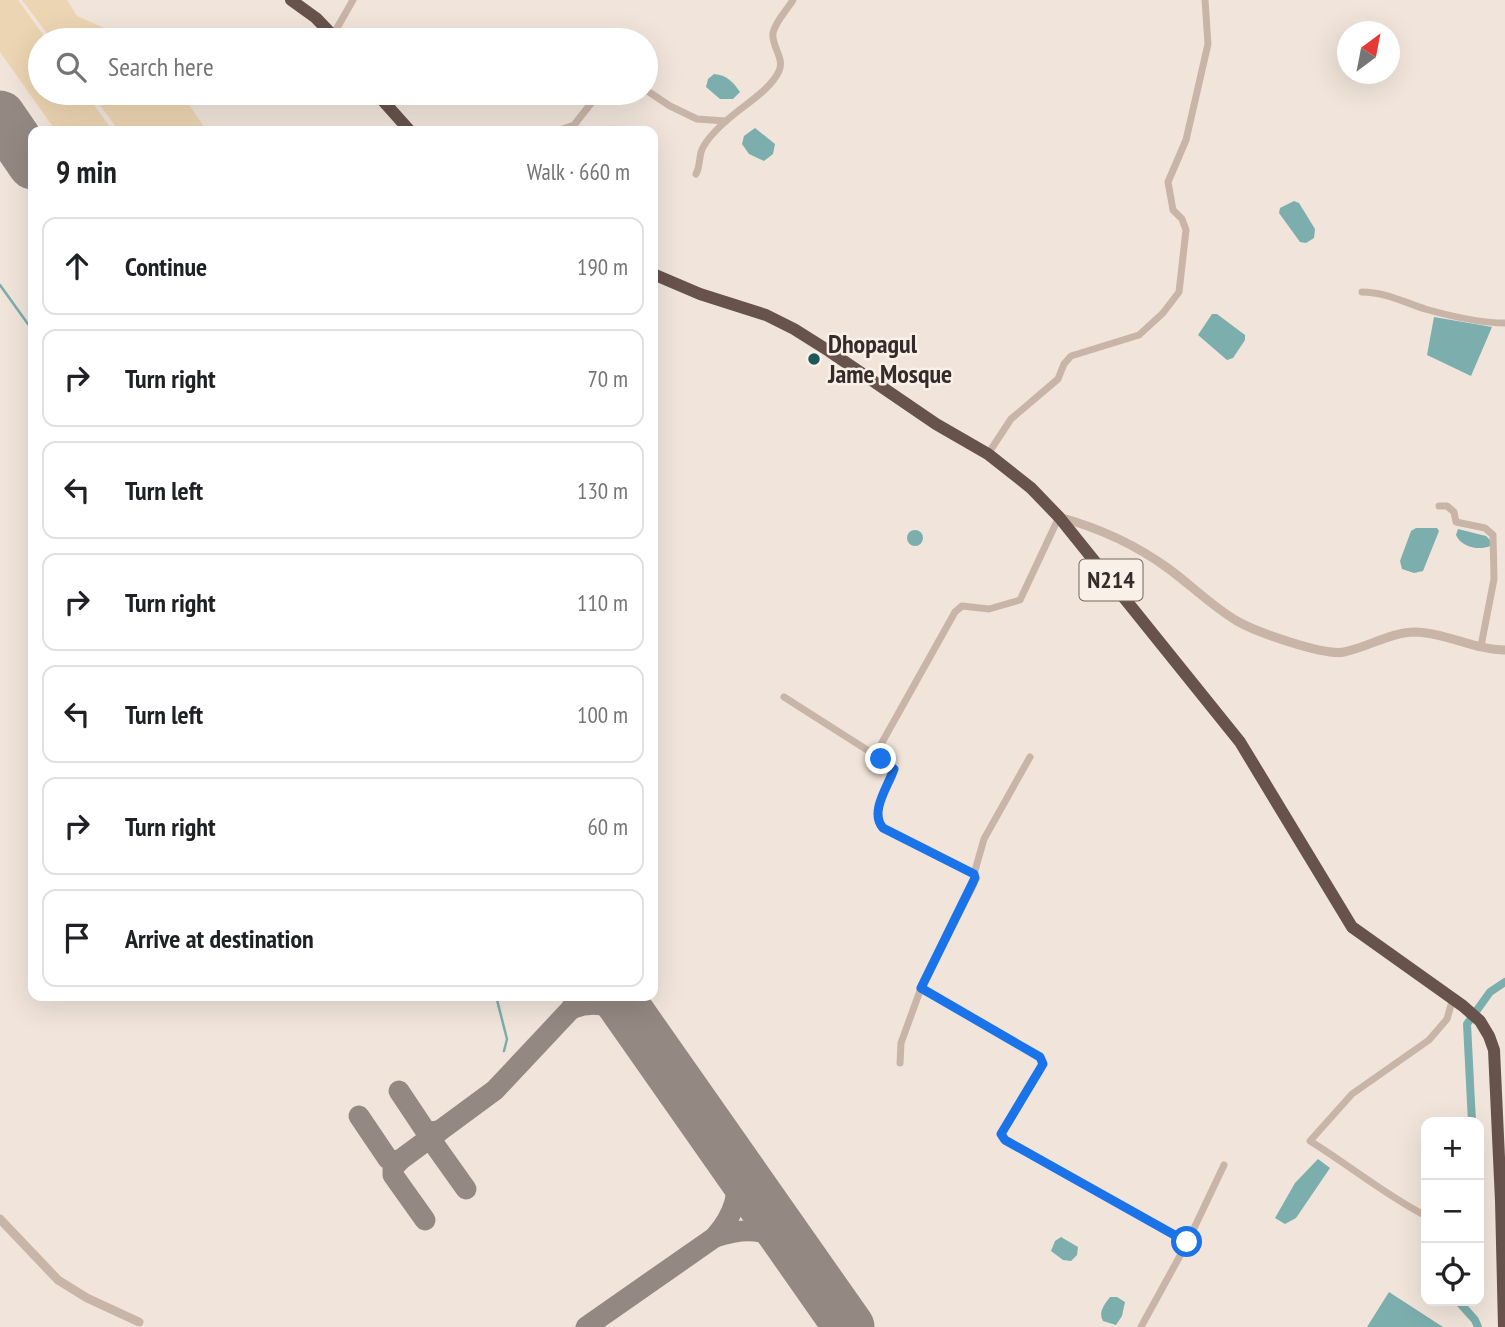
<!DOCTYPE html>
<meta charset="utf-8">
<style>
:root{--surface:#fff;--page:#f2f2f2;--text:#202124;--muted:#757577;--line:#e0e0e0}
body{margin:0;font-family:"PT Sans Narrow",sans-serif;background:var(--page);color:var(--text)}
.controls{position:absolute;right:21px;bottom:21px;display:grid;overflow:hidden;border-radius:14px;box-shadow:0 7px 28px #0002}
.controls button{width:63px;height:63px;display:grid;place-items:center;padding:0;border:0;border-bottom:2px solid var(--line);background:var(--surface);color:var(--text);font:35px sans-serif}
.compass{position:absolute;left:1337px;top:21px;width:63px;height:63px;border-radius:50%;background:var(--surface);box-shadow:0 7px 28px #0002;rotate:32deg}
.stop{position:absolute;width:21px;height:21px;margin:-16px;border:5px solid #1a73e8;border-radius:50%;background:#fff}
.stop.end{background:#1a73e8;border-color:#fff;box-shadow:0 2px 7px #0008}
.list{margin:0;padding:0;list-style:none}
h2{display:flex;justify-content:space-between;align-items:center;height:91px;margin:0;padding:0 28px;font-size:30px}
h2 small{font-size:23px;font-weight:400;color:var(--muted)}
.list li{display:grid;grid-template-columns:46px 1fr auto;gap:21px;align-items:center;box-sizing:border-box;height:98px;margin:0 14px 14px;padding:0 14px;border:2px solid var(--line);border-radius:14px}
.list b{display:block;font-size:26px;white-space:nowrap}
.list em{font-size:23px;font-style:normal;color:var(--muted)}
.icon{flex:none;width:38px;height:38px;fill:none;stroke:currentColor;stroke-width:2;stroke-linecap:round;stroke-linejoin:round}
.map{position:relative;flex:none;width:1505px;height:1327px;overflow:hidden}
.search{position:absolute;background:var(--surface);box-shadow:0 7px 28px #0002;left:28px;top:28px;width:630px;height:77px;display:flex;align-items:center;gap:18px;box-sizing:border-box;padding:0 24px;border-radius:38px;color:var(--muted);font-size:26px}
.panel{position:absolute;background:var(--surface);box-shadow:0 7px 28px #0002;left:28px;top:126px;width:630px;height:875px;border-radius:14px}
.map>svg:first-child{display:block}
</style>
<div class="map">
<svg width="1505" height="1327" viewBox="0 0 1505 1327">
<rect width="100%" height="100%" fill="#f1e5db"/>
<g fill="#ecd5b2">
<path d="M0,0H18L47,40H40V93H85L113,131H56L0,52Z"/>
<path d="M22,0H67L77,16L131,40H52Z"/>
<path d="M91,93H181L207,131H119Z"/>
</g>
<g fill="#7baead">
<path d="M714,74C727,75 733,82 740,92L733,99H720L706,87L708,79Z"/>
<path d="M755,128L775,144L773,154L764,161L749,154L742,144L744,136Z"/>
<path d="M1294,201L1299,203L1315,229L1314,238L1306,243L1300,242L1279,213L1280,208Z"/>
<path d="M1212,314H1217L1245,335V340L1233,358L1227,360L1198,335Z"/>
<path d="M1434,317L1492,327L1471,376L1427,355Z"/>
<path d="M1437,528L1439,531L1423,571L1414,573L1402,569L1400,561L1411,531L1416,528Z"/>
<path d="M1458,529L1486,536L1491,541L1490,546C1479,551 1461,547 1456,535Z"/>
<circle cx="915" cy="538" r="8"/>
<path d="M1318,1159L1330,1168L1296,1218L1285,1224L1275,1218L1295,1183Z"/>
<path d="M1061,1237L1078,1247L1077,1255L1071,1261L1063,1260L1051,1251L1055,1241Z"/>
<path d="M1389,1292L1443,1327H1367Z"/>
<path d="M1110,1297H1117L1125,1302L1122,1316L1116,1325L1103,1321C1098,1312 1104,1305 1110,1297Z"/>
</g>
<g fill="none" stroke-linecap="round" stroke-linejoin="round">
<g stroke="#7baead" stroke-width="2.5">
<path d="M0,285L33,331"/>
<path d="M496,996L507,1039L504,1051"/>
</g>
<g stroke="#7baead" stroke-width="8">
<path d="M1472,1122L1467,1024L1490,992L1505,982"/>
<path d="M1458,1301L1475,1320L1478,1327"/>
</g>
<g stroke="#948882" stroke-width="21">
<path d="M571,1009C592,1000 611,1005 631,1015"/>
<path d="M399,1091L425,1130L430,1132L439,1131"/>
<path d="M359,1116L388,1159L393,1161L400,1160L393,1168V1175L425,1220"/>
<path d="M438,1132L434,1137V1144L466,1189"/>
<path d="M400,1160L495,1090L571,1009L579,996"/>
<path d="M735,1163C741,1193 735,1214 715,1237C751,1225 773,1229 800,1256"/>
<path d="M586,1327L715,1237"/>
</g>
<g stroke="#948882" stroke-width="51">
<path d="M0,116L33,164"/>
<path d="M617,996L849,1327"/>
</g>
<g stroke="#c9b5a7" stroke-width="7">
<path d="M333,35L353,0"/>
<path d="M646,90L670,106L697,119L726,121C742,106 770,91 779,71C785,58 771,46 773,33C775,22 787,10 793,0"/>
<path d="M557,131L574,125L596,97L603,93"/>
<path d="M696,174C700,166 699,160 701,152C705,140 717,129 726,121"/>
<path d="M1362,292C1384,292 1404,302 1425,309C1450,316 1479,323 1505,323"/>
<path d="M988,454L1011,419L1058,379L1064,364L1071,356L1139,335L1163,313L1179,292L1186,230L1182,219L1173,210L1168,182L1186,140L1208,44L1205,0"/>
<path d="M1439,506H1447L1454,512L1456,522L1485,528L1493,535L1494,579L1481,646"/>
<path d="M1059,517L1020,600L989,609L962,606L955,612L875,755L894,769C888,787 869,812 883,828L974,874V884L921,988L1040,1057L1043,1064L1001,1134L1005,1140L1187,1243"/>
<path d="M784,697L875,755"/>
<path d="M974,874L984,839L1030,757"/>
<path d="M900,1063L901,1043L921,988"/>
<path d="M1426,1216C1385,1195 1349,1165 1310,1141L1352,1094L1429,1040L1447,1019L1453,998"/>
<path d="M1141,1327L1187,1243L1224,1165"/>
</g>
<g stroke="#c9b5a7" stroke-width="9">
<path d="M1059,517C1099,528 1135,544 1169,569C1192,586 1213,607 1237,621C1256,632 1324,656 1344,652C1369,647 1390,632 1416,632C1447,633 1475,650 1505,650"/>
<path d="M0,1219L58,1280L87,1298L139,1322"/>
</g>
<g stroke="#68534c" stroke-width="12">
<path d="M291,0L316,18L337,40"/>
<path d="M376,93L410,131"/>
<path d="M653,274L700,294L766,315L794,329L829,351L936,424L988,454L1031,488L1059,517L1240,742L1352,927L1463,1006L1480,1021L1489,1036L1494,1050L1501,1201L1504,1327"/>
</g>
</g>
<g fill="none" stroke-linecap="round" stroke-linejoin="round">
<path stroke="#1a73e8" stroke-width="9" d="M881,759L894,769C888,787 869,812 883,828L974,874L975,878L921,988L1040,1057L1043,1064L1001,1134L1005,1140L1187,1242"/>
</g>
<circle fill="#1e5757" stroke="#f9f0e7" stroke-width="2.5" cx="814" cy="359" r="7"/>
<g text-anchor="middle" stroke-width="5" stroke-linejoin="round" paint-order="stroke">
<rect fill="#f9f0e7" stroke="#706661" stroke-width="2" x="1079.5" y="559.5" width="63" height="41" rx="5"/>
<g font-size="24" font-weight="bold" fill="#362b28">
<text x="1111" y="588">N214</text>
</g>
<g font-size="26" font-weight="bold" fill="#362b28" stroke="#f9f0e7" text-anchor="start">
<text x="828" y="353">Dhopagul<tspan x="828" dy="30">Jame Mosque</tspan></text>
</g>
</g>
</svg>
<div class="controls">
<button>+</button>
<button>−</button>
<button><svg class="icon" aria-label="locate" viewBox="0 0 24 24"><circle cx="12" cy="12" r="6"/><path d="M12 2v4M12 18v4M2 12h4M18 12h4"/></svg></button>
</div>
<svg class="compass" viewBox="-18 -18 36 36"><path d="M0-13l5 13h-10z" fill="#e53935"/><path d="M0 13l5-13h-10z" fill="#757577"/></svg>
<div class="stop" style="left:1187px;top:1242px"></div>
<div class="stop end" style="left:881px;top:759px"></div>
<div class="search"><svg class="icon" aria-label="search" viewBox="0 0 24 24"><circle cx="10" cy="10" r="6"/><path d="M15 15l6 6"/></svg>Search here</div>
<section class="panel">
<h2>9 min<small>Walk · 660 m</small></h2>
<ul class="list">
<li><svg class="icon" aria-label="ahead" viewBox="0 0 24 24"><path d="M12 20V5M6 11l6-6 6 6"/></svg><div><b>Continue</b></div><em>190 m</em></li>
<li><svg class="icon" aria-label="right" viewBox="0 0 24 24"><path d="M7 20v-9h11M14 6l5 5-5 5"/></svg><div><b>Turn right</b></div><em>70 m</em></li>
<li><svg class="icon" aria-label="left" viewBox="0 0 24 24"><path d="M17 20v-9H6M10 6l-5 5 5 5"/></svg><div><b>Turn left</b></div><em>130 m</em></li>
<li><svg class="icon" aria-label="right" viewBox="0 0 24 24"><path d="M7 20v-9h11M14 6l5 5-5 5"/></svg><div><b>Turn right</b></div><em>110 m</em></li>
<li><svg class="icon" aria-label="left" viewBox="0 0 24 24"><path d="M17 20v-9H6M10 6l-5 5 5 5"/></svg><div><b>Turn left</b></div><em>100 m</em></li>
<li><svg class="icon" aria-label="right" viewBox="0 0 24 24"><path d="M7 20v-9h11M14 6l5 5-5 5"/></svg><div><b>Turn right</b></div><em>60 m</em></li>
<li><svg class="icon" aria-label="arrive" viewBox="0 0 24 24"><path d="M6 21V4h12l-3 4 3 4H6"/></svg><div><b>Arrive at destination</b></div></li>
</ul>
</section>
</div>
